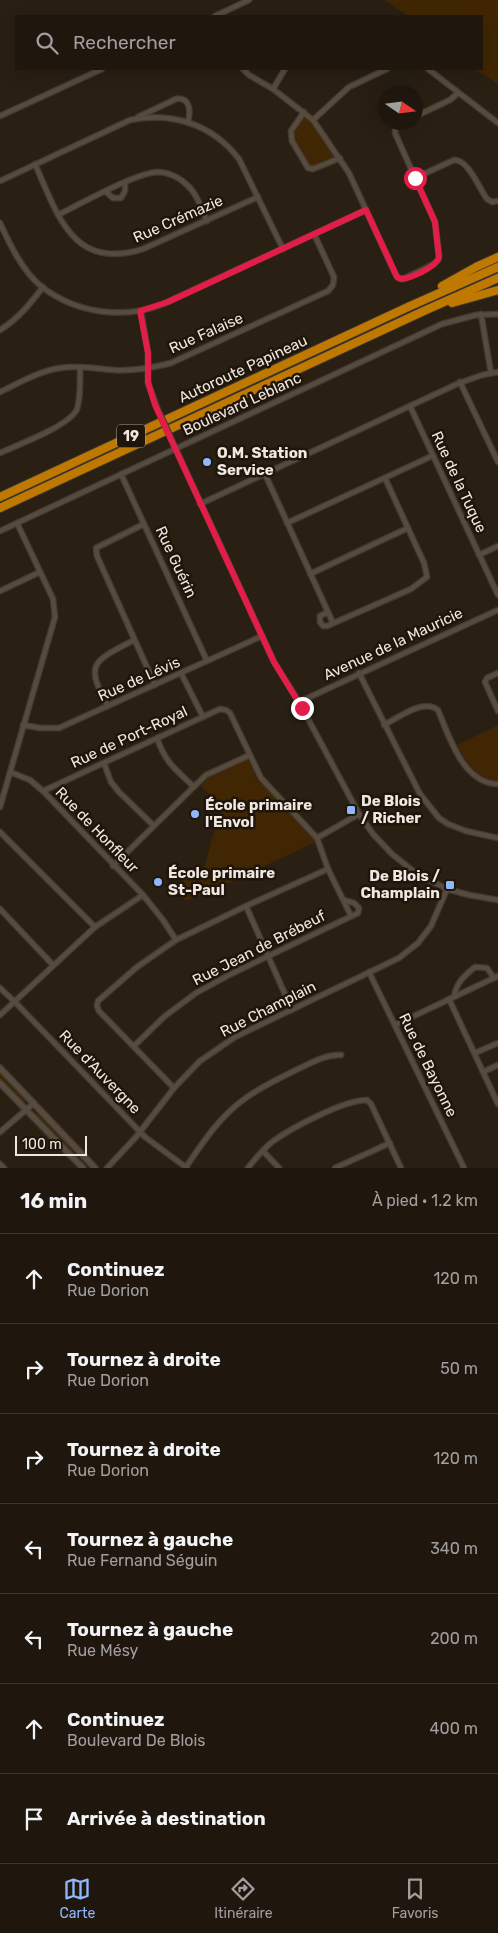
<!DOCTYPE html>
<html lang="fr">
<meta charset="utf-8">
<style>
:root{--surface:#1f170e;--page:#272017;--text:#f1f3f6;--muted:#a19f9e;--line:#3c362e;--accent:#8fb8fd}
body{margin:0;font-family:Rubik,sans-serif;background:var(--page);color:var(--text)}
.compass{position:absolute;left:378px;top:85px;width:45px;height:45px;border-radius:50%;background:var(--surface);box-shadow:0 5px 20px #0002;rotate:103deg}
.scale{position:absolute;left:15px;bottom:12px;width:72px;box-sizing:border-box;padding-left:5px;border:2px solid #efe7e0;border-top:0;font-size:14px;line-height:18px;white-space:nowrap;color:#efe7e0;-webkit-text-stroke:4px #1f150a;paint-order:stroke}
.stop{position:absolute;width:15px;height:15px;margin:-11px;border:4px solid #e11d48;border-radius:50%;background:#fff}
.stop.end{background:#e11d48;border-color:#fff;box-shadow:0 1px 5px #0008}
.list{margin:0;padding:0;list-style:none}
h2{display:flex;justify-content:space-between;align-items:center;height:65px;margin:0;padding:0 20px;font-size:21px}
h2 small{font-size:16px;font-weight:400;color:var(--muted)}
.list li{display:grid;grid-template-columns:32px 1fr auto;gap:15px;align-items:center;box-sizing:border-box;height:90px;padding:0 20px;border-top:1px solid var(--line)}
.list b{display:block;font-size:19px;white-space:nowrap}
.list p{margin:0;font-size:16px;white-space:nowrap;color:var(--muted)}
.list em{font-size:16px;font-style:normal;color:var(--muted)}
.icon{flex:none;width:28px;height:28px;fill:none;stroke:currentColor;stroke-width:2;stroke-linecap:round;stroke-linejoin:round}
.map{position:relative;flex:none;width:498px;height:1168px;overflow:hidden}
.search{position:absolute;background:var(--surface);box-shadow:0 5px 20px #0002;left:15px;right:15px;top:15px;height:55px;display:flex;align-items:center;gap:12px;box-sizing:border-box;padding:0 18px;border-radius:0px;color:var(--muted);font-size:19px}
.sheet{height:695px;background:var(--surface)}
nav{display:flex;justify-content:space-around;align-items:center;box-sizing:border-box;height:70px;border-top:1px solid var(--line);background:var(--surface);font-size:14px;color:var(--muted)}
nav a{display:grid;justify-items:center;gap:2px}
nav .on{color:var(--accent)}
.map>svg:first-child{display:block}
</style>
<div class="map">
<svg width="498" height="1168" viewBox="0 0 498 1168">
<rect width="100%" height="100%" fill="#291f13"/>
<g fill="#402602">
<path d="M385,0H498V84L475,69H482V16H408Z"/>
<path d="M304,112L340,158L333,162L308,168L292,141V128Z"/>
<path d="M498,725V781C476,779 466,763 457,745Z"/>
<path d="M245,759L249,761L257,779L317,841L234,881L186,901L177,893C181,888 179,887 181,882C185,873 195,867 204,868L221,807L201,786L210,776Z"/>
<path d="M0,1071L26,1097V1102L21,1101L0,1079Z"/>
<path d="M37,1113L78,1152L91,1168L35,1115Z"/>
</g>
<g fill="none" stroke-linecap="round" stroke-linejoin="round">
<g stroke="#423932" stroke-width="7">
<g id="minor">
<path d="M215,16L249,0"/>
<path d="M243,69L249,75L273,89L313,120L349,173L395,273L398,278L403,279L434,264L438,260L439,255L435,222L395,133L396,127L402,122"/>
<path d="M428,69L498,123"/>
<path d="M273,89L285,69"/>
<path d="M304,112L291,131L292,141L308,168L313,169L340,158"/>
<path d="M0,116L102,69"/>
<path d="M416,116L450,100L458,93"/>
<path d="M138,117L176,99C190,97 191,111 188,121"/>
<path d="M313,120L349,87L387,69"/>
<path d="M35,164C58,216 73,271 143,249L258,197"/>
<path d="M415,178L454,160C468,159 479,188 487,199L492,202L498,201"/>
<path d="M0,181L130,120C173,112 212,124 239,159L283,249"/>
<path d="M106,192L113,198H121L125,191V183"/>
<path d="M58,215C80,204 135,173 158,172C167,172 179,177 186,184C197,193 201,208 207,221"/>
<path d="M0,223C10,245 23,272 42,287C76,313 123,320 163,304L366,210"/>
<path d="M141,311L148,353V383L158,410"/>
<path d="M481,314L491,373"/>
<path d="M0,330C18,319 30,304 43,287"/>
<path d="M460,382L498,462"/>
<path d="M0,392C19,383 39,371 60,368C78,365 96,369 114,370C133,371 152,368 171,363L328,291L333,285L334,277L314,234"/>
<path d="M410,406L498,595"/>
<path d="M174,445L274,662L299,702L359,814L373,834L392,854L417,874L447,889L469,895L498,900"/>
<path d="M0,453C17,445 70,426 77,409C81,397 80,380 80,367"/>
<path d="M121,474L207,661"/>
<path d="M265,474L333,623"/>
<path d="M200,504L457,384L482,375L498,372"/>
<path d="M287,523L432,456"/>
<path d="M144,524L96,548L97,556L155,685"/>
<path d="M0,531L442,324L476,315L498,314"/>
<path d="M479,555L498,546"/>
<path d="M310,574L408,528"/>
<path d="M0,591L40,572"/>
<path d="M328,612L320,616V622L323,626H327L411,589L427,577L424,563L385,478"/>
<path d="M181,673L203,717"/>
<path d="M359,673L420,794L439,818L448,824L466,831L498,838"/>
<path d="M498,673L487,678L485,682L498,711"/>
<path d="M299,702L498,610"/>
<path d="M108,706C83,662 95,661 134,640"/>
<path d="M23,725L40,728H59L262,636"/>
<path d="M384,725C398,718 423,698 438,710C449,736 463,784 498,784"/>
<path d="M157,738C165,762 175,769 193,786"/>
<path d="M104,763L111,782L119,792L153,825"/>
<path d="M10,772L30,780L43,791L143,895L163,920L176,940"/>
<path d="M43,791L220,709L226,710L230,713L261,778L317,838L328,869L351,916"/>
<path d="M0,807L55,617L53,599L17,523"/>
<path d="M0,832L95,927"/>
<path d="M317,838L359,814"/>
<path d="M113,866L206,775L250,755"/>
<path d="M246,906L292,1010"/>
<path d="M0,909L53,965"/>
<path d="M369,972L464,1168"/>
<path d="M0,988L15,1002L145,1137L187,1168"/>
<path d="M454,997C456,983 464,976 475,967L487,968L494,978"/>
<path d="M449,999L498,1104"/>
<path d="M0,1015L95,927L143,895"/>
<path d="M395,1025L498,976"/>
<path d="M134,1046L165,1016L196,993L229,975L358,913L359,908L354,903L344,900"/>
<path d="M475,1053L498,1043"/>
<path d="M483,1072L498,1065"/>
<path d="M174,1088L99,1011L97,1006L98,1001L137,967L176,940L246,906L328,869"/>
<path d="M0,1132L34,1103"/>
<path d="M263,1151L279,1168"/>
<path d="M0,1164L4,1168"/>
<path d="M186,1167C199,1148 212,1128 229,1112C248,1093 274,1081 298,1069C311,1063 326,1054 341,1055"/>
<path d="M107,1168L136,1137L174,1088L200,1061L235,1037L399,958L418,943L431,926L447,889"/>
<path d="M248,1168C255,1159 263,1149 272,1142C291,1128 344,1100 367,1100L371,1104L401,1168"/>
<path d="M335,1168L390,1143"/>
</g>
</g>
<g stroke="#423932" stroke-width="8">
<g id="tertiary">
<path d="M0,1068L95,1168"/>
<path d="M0,1083L83,1168"/>
</g>
</g>
<g stroke="#423932" stroke-width="10">
<g id="motorway">
<path d="M442,286L476,267L498,257"/>
<path d="M452,303L498,290"/>
<path d="M0,497L408,307L498,267"/>
<path d="M0,508L426,310L498,278"/>
</g>
</g>
<use href="#minor" stroke="#574b3e" stroke-width="4.5"/>
<use href="#tertiary" stroke="#574b3e" stroke-width="5"/>
<use href="#motorway" stroke="#bf7900" stroke-width="8"/>
<g stroke="#423932" stroke-width="7" stroke-linecap="butt">
<path id="minor-bridge" d="M158,410L174,445"/>
</g>
<use href="#minor-bridge" stroke="#574b3e" stroke-width="4.5"/>
</g>
<g fill="none" stroke-linecap="round" stroke-linejoin="round">
<path stroke="#e11d48" stroke-width="6" d="M302,708L274,662L155,405L148,382V353L140,311L168,302L366,210L397,277L401,279C412,278 434,268 439,258L435,222L415,178"/>
</g>
<g fill="#8fb8fd" stroke="#1f150a" stroke-width="2">
<circle cx="207" cy="462" r="5"/>
<rect x="346" y="805" width="10" height="10" rx="2.5"/>
<circle cx="195" cy="814" r="5"/>
<circle cx="158" cy="882" r="5"/>
<rect x="445" y="880" width="10" height="10" rx="2.5"/>
</g>
<g text-anchor="middle" stroke-width="5" stroke-linejoin="round" paint-order="stroke">
<rect fill="#1f150a" stroke="#b1a8a0" stroke-width="1" x="117" y="424.5" width="28" height="23" rx="4"/>
<g font-size="14" font-weight="bold" fill="#efe7e0">
<text x="131" y="441">19</text>
</g>
<g font-size="15" fill="#efe7e0" stroke="#1f150a">
<text transform="translate(178 219) rotate(-24)" y="5">Rue Crémazie</text>
<text transform="translate(206 333) rotate(-24)" y="5">Rue Falaise</text>
<text transform="translate(243 369) rotate(-25)" y="5">Autoroute Papineau</text>
<text transform="translate(242 404) rotate(-25)" y="5">Boulevard Leblanc</text>
<text transform="translate(459 482) rotate(65)" y="5">Rue de la Tuque</text>
<text transform="translate(176 562) rotate(65)" y="5">Rue Guérin</text>
<text transform="translate(393 644) rotate(-25)" y="5">Avenue de la Mauricie</text>
<text transform="translate(139 679) rotate(-24)" y="5">Rue de Lévis</text>
<text transform="translate(129 737) rotate(-25)" y="5">Rue de Port-Royal</text>
<text transform="translate(97 830) rotate(46)" y="5">Rue de Honfleur</text>
<text transform="translate(259 948) rotate(-27)" y="5">Rue Jean de Brébeuf</text>
<text transform="translate(268 1009) rotate(-27)" y="5">Rue Champlain</text>
<text transform="translate(428 1065) rotate(64)" y="5">Rue de Bayonne</text>
<text transform="translate(100 1072) rotate(46)" y="5">Rue d'Auvergne</text>
</g>
<g font-size="15" font-weight="bold" fill="#efe7e0" stroke="#1f150a" text-anchor="start">
<text x="217" y="458">O.M. Station<tspan x="217" dy="17">Service</tspan></text>
<text x="361" y="806">De Blois<tspan x="361" dy="17">/ Richer</tspan></text>
<text x="205" y="810">École primaire<tspan x="205" dy="17">l'Envol</tspan></text>
<text x="168" y="878">École primaire<tspan x="168" dy="17">St-Paul</tspan></text>
<text x="440" y="881" text-anchor="end">De Blois /<tspan x="440" dy="17">Champlain</tspan></text>
</g>
</g>
</svg>
<svg class="compass" viewBox="-18 -18 36 36"><path d="M0-13l5 13h-10z" fill="#e53935"/><path d="M0 13l5-13h-10z" fill="#a19f9e"/></svg>
<div class="scale">100 m</div>
<div class="stop" style="left:415px;top:178px"></div>
<div class="stop end" style="left:302px;top:708px"></div>
<div class="search"><svg class="icon" aria-label="search" viewBox="0 0 24 24"><circle cx="10" cy="10" r="6"/><path d="M15 15l6 6"/></svg>Rechercher</div>
</div>
<section class="sheet">
<h2>16 min<small>À pied · 1.2 km</small></h2>
<ul class="list">
<li><svg class="icon" aria-label="ahead" viewBox="0 0 24 24"><path d="M12 20V5M6 11l6-6 6 6"/></svg><div><b>Continuez</b><p>Rue Dorion</p></div><em>120 m</em></li>
<li><svg class="icon" aria-label="right" viewBox="0 0 24 24"><path d="M7 20v-9h11M14 6l5 5-5 5"/></svg><div><b>Tournez à droite</b><p>Rue Dorion</p></div><em>50 m</em></li>
<li><svg class="icon" aria-label="right" viewBox="0 0 24 24"><path d="M7 20v-9h11M14 6l5 5-5 5"/></svg><div><b>Tournez à droite</b><p>Rue Dorion</p></div><em>120 m</em></li>
<li><svg class="icon" aria-label="left" viewBox="0 0 24 24"><path d="M17 20v-9H6M10 6l-5 5 5 5"/></svg><div><b>Tournez à gauche</b><p>Rue Fernand Séguin</p></div><em>340 m</em></li>
<li><svg class="icon" aria-label="left" viewBox="0 0 24 24"><path d="M17 20v-9H6M10 6l-5 5 5 5"/></svg><div><b>Tournez à gauche</b><p>Rue Mésy</p></div><em>200 m</em></li>
<li><svg class="icon" aria-label="ahead" viewBox="0 0 24 24"><path d="M12 20V5M6 11l6-6 6 6"/></svg><div><b>Continuez</b><p>Boulevard De Blois</p></div><em>400 m</em></li>
<li><svg class="icon" aria-label="arrive" viewBox="0 0 24 24"><path d="M6 21V4h12l-3 4 3 4H6"/></svg><div><b>Arrivée à destination</b></div></li>
</ul>
</section>
<nav>
<a class="on"><svg class="icon" aria-label="map" viewBox="0 0 24 24"><path d="M3 6l6-2 6 2 6-2v14l-6 2-6-2-6 2zM9 4v14M15 6v14"/></svg>Carte</a>
<a><svg class="icon" aria-label="directions" viewBox="0 0 24 24"><path d="M12 3l9 9-9 9-9-9zM9 14v-3h6M13 9l2 2-2 2"/></svg>Itinéraire</a>
<a><svg class="icon" aria-label="saved" viewBox="0 0 24 24"><path d="M7 4h10v16l-5-4-5 4z"/></svg>Favoris</a>
</nav>
